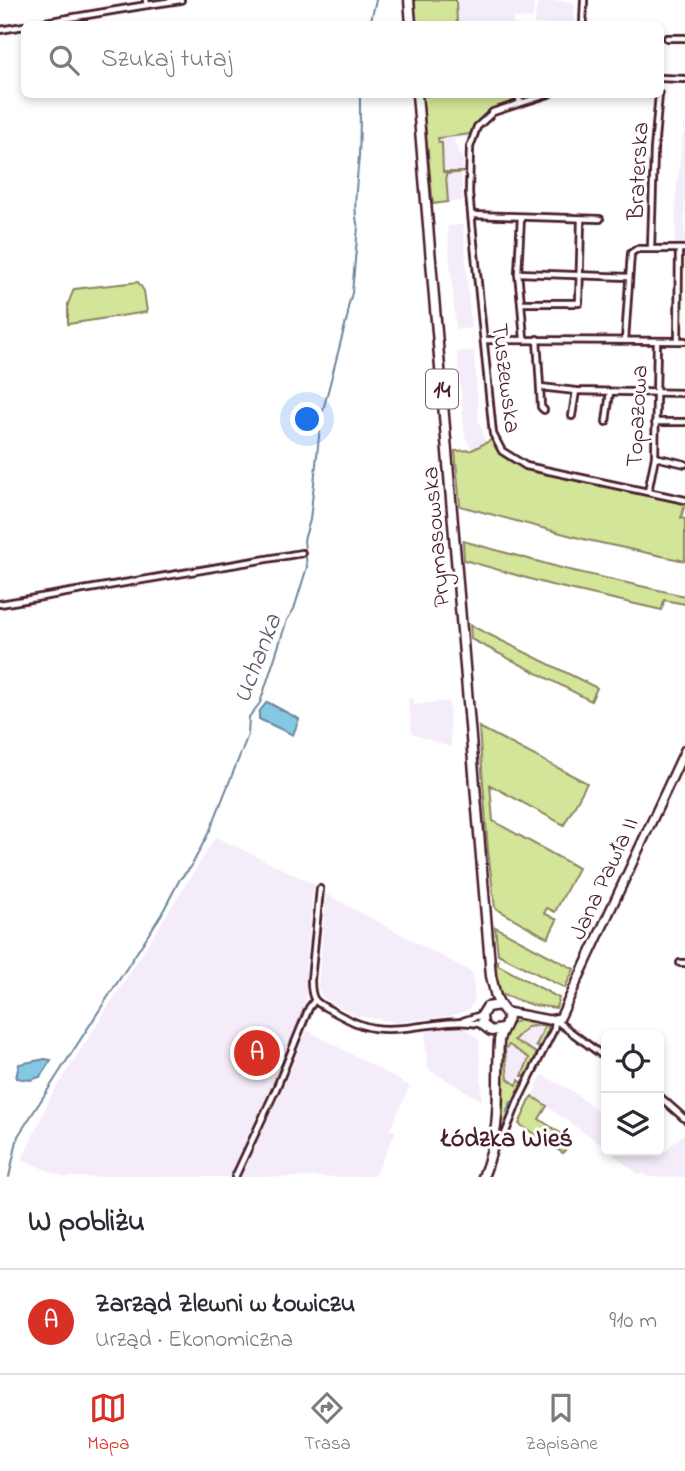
<!DOCTYPE html>
<html lang="pl">
<meta charset="utf-8">
<style>
:root{--surface:#fff;--page:#f2f2f3;--text:#2b2b33;--muted:#7c7c81;--line:#e1e1e2;--accent:#d93025}
body{margin:0;font-family:"Indie Flower",sans-serif;background:var(--page);color:var(--text)}
.controls{position:absolute;right:21px;bottom:21px;display:grid;overflow:hidden;border-radius:10px;box-shadow:0 4px 10px #0003}
.controls button{width:63px;height:63px;display:grid;place-items:center;padding:0;border:0;border-bottom:2px solid var(--line);background:var(--surface);color:var(--text);font:35px sans-serif}
.you{position:absolute;left:308px;top:420px;width:24px;height:24px;margin:-18px;border:5px solid #fff;border-radius:50%;background:#1a73e8;box-shadow:0 0 0 10px #1a73e833}
.badge{display:grid;place-items:center;width:46px;height:46px;border-radius:50%;background:var(--accent);color:#fff;font-size:23px;font-weight:700}
.pin{position:absolute;translate:-50% -50%;border:4px solid #fff;box-shadow:0 2px 7px #0006}
.list{margin:0;padding:0;list-style:none}
h2{display:flex;justify-content:space-between;align-items:center;height:91px;margin:0;padding:0 28px;font-size:30px}
h2 small{font-size:23px;font-weight:400;color:var(--muted)}
.list li{display:grid;grid-template-columns:46px 1fr auto;gap:21px;align-items:center;box-sizing:border-box;height:105px;padding:0 28px;border-top:2px solid var(--line)}
.list b{display:block;font-size:26px;white-space:nowrap}
.list p{margin:0;font-size:23px;white-space:nowrap;color:var(--muted)}
.list em{font-size:23px;font-style:normal;color:var(--muted)}
.icon{flex:none;width:38px;height:38px;fill:none;stroke:currentColor;stroke-width:2;stroke-linecap:round;stroke-linejoin:round}
.map{position:relative;flex:none;width:685px;height:1177px;overflow:hidden}
.search{position:absolute;background:var(--surface);box-shadow:0 4px 10px #0003;left:21px;right:21px;top:21px;height:77px;display:flex;align-items:center;gap:18px;box-sizing:border-box;padding:0 24px;border-radius:10px;color:var(--muted);font-size:26px}
.sheet{height:196px;background:var(--surface)}
nav{display:flex;justify-content:space-around;align-items:center;box-sizing:border-box;height:98px;border-top:2px solid var(--line);background:var(--surface);font-size:19px;color:var(--muted)}
nav a{display:grid;justify-items:center;gap:4px}
nav .on{color:var(--accent)}
.map>svg:first-child{display:block}
</style>
<div class="map">
<svg width="685" height="1177" viewBox="0 0 685 1177">
<rect width="100%" height="100%" fill="#fff"/>
<filter id="ink" filterUnits="userSpaceOnUse"><feTurbulence type="fractalNoise" baseFrequency=".0143" numOctaves="2"/><feDisplacementMap in="SourceGraphic" scale="14" xChannelSelector="R" yChannelSelector="G"/><feConvolveMatrix kernelMatrix="1 2 1 2 8 2 1 2 1" color-interpolation-filters="sRGB"/></filter>
<g filter="url(#ink)">
<g fill="#f5ecf9">
<path d="M456,0H534L533,19L513,18V24H457Z"/>
<path d="M538,1H571L575,6L574,24H534Z"/>
<path d="M685,116V244H675L676,195Z"/>
<path d="M469,135L468,138L454,139L458,152L463,159V171L450,172L461,173L463,201L448,202L446,173L442,170V143H439L438,137Z"/>
<path d="M463,225L471,328L456,330L447,226Z"/>
<path d="M474,351L479,423L486,443L472,450L465,437L457,352Z"/>
<path d="M408,699H414V705L449,701L451,747L412,734Z"/>
<path d="M216,837L316,885V888L313,889L306,964V1003L271,1087L230,1177H64L22,1160L50,1098Z"/>
<path d="M326,894L473,973L475,1000L468,1010L450,1016L398,1022L356,1016L324,998L318,988Z"/>
<path d="M546,1025L534,1052L514,1040L527,1027Z"/>
<path d="M464,1027L479,1040L482,1101L428,1069L425,1035L428,1031Z"/>
<path d="M307,1030L410,1086L390,1129L396,1131L374,1177H241L286,1081Z"/>
<path d="M509,1045L530,1058L517,1085L508,1079L505,1049Z"/>
<path d="M542,1075L571,1090L606,1117V1148L532,1096Z"/>
<path d="M685,1132V1177H648L644,1173L640,1176L609,1151H651L660,1157Z"/>
</g>
<g fill="#d2e599" stroke="#8e8262" stroke-width="2">
<path d="M414,0H456L457,24H416Z"/>
<path d="M422,95H515L513,102C494,107 480,116 470,134L438,138L439,143H442L443,172H466L446,174L448,202L433,204Z"/>
<path d="M138,282L144,291L147,312L68,324V304L74,289Z"/>
<path d="M491,440C500,453 509,461 523,468L685,503L681,518L685,519V561L587,540L460,506L455,451L472,450Z"/>
<path d="M463,541L565,569L685,596V604L664,600L662,610L551,585L464,560Z"/>
<path d="M470,625L597,688L591,701L471,639Z"/>
<path d="M479,727L587,783L564,825L490,785L493,821L578,868L555,912L547,908L544,913L557,920L548,938L495,908L488,851Z"/>
<path d="M495,927L574,969L565,988L498,954Z"/>
<path d="M498,961V965L559,998L556,1008L532,1005L497,993L495,964Z"/>
<path d="M526,1019L544,1022L548,1026V1033L541,1049L536,1046L545,1025L527,1027L514,1040L538,1054L528,1076H522L529,1058L509,1045L505,1049L508,1079L517,1085L519,1080L524,1084C520,1093 510,1106 509,1112L512,1114L497,1152H495L502,1107L501,1042L511,1023Z"/>
<path d="M532,1096L547,1106L539,1119L571,1140L563,1153L519,1124Z"/>
</g>
<g fill="#84c8e5" stroke="#6d849b" stroke-width="2">
<path d="M267,702L299,719L293,735L259,719V712Z"/>
<path d="M45,1059L51,1060L40,1077L30,1080L16,1078L19,1064Z"/>
</g>
<g fill="none" stroke-linecap="round" stroke-linejoin="round">
<g stroke="#6d849b" stroke-width="2">
<path d="M370,24L376,0"/>
<path d="M510,1117L507,1111L511,1102L515,1101L547,1032"/>
<path d="M9,1177L18,1136L161,915L180,879L191,867L211,828L248,735L249,717L260,703L287,620L294,609L307,567L304,540L310,520L321,418L348,314V307L352,293L358,227C352,207 358,176 359,155C360,135 360,115 360,94"/>
<path d="M489,1177L506,1125"/>
</g>
<g stroke="#4a1f2b" stroke-width="10">
<g id="street">
<path d="M147,5L181,0"/>
<path d="M33,24L147,5L146,0"/>
<path d="M583,24L584,0"/>
<path d="M0,30L24,26"/>
<path d="M667,38H685"/>
<path d="M660,78L685,79"/>
<path d="M518,94L520,103"/>
<path d="M549,94L493,112L477,127L470,147L469,193L493,434L502,451L526,466L685,500"/>
<path d="M472,215L600,219"/>
<path d="M521,217L518,273L521,303H579L581,219"/>
<path d="M651,249L654,150L659,94"/>
<path d="M518,273L629,277"/>
<path d="M521,303L524,339"/>
<path d="M537,339L540,387L576,391L685,393"/>
<path d="M484,340L685,341"/>
<path d="M625,340L631,253L637,249H685"/>
<path d="M678,341L679,249"/>
<path d="M540,387L541,407L544,410"/>
<path d="M572,416L576,391"/>
<path d="M606,422L610,392"/>
<path d="M655,422H685"/>
<path d="M655,457L685,464"/>
<path d="M648,492L655,457L657,341"/>
<path d="M0,604L302,553"/>
<path d="M320,889L311,980C311,1003 316,1002 334,1012C347,1019 360,1026 374,1028C410,1033 448,1016 483,1025"/>
<path d="M680,963H685"/>
<path d="M463,1021L481,1015"/>
<path d="M659,1096L685,1119"/>
<path d="M503,1139L519,1099L554,1029L555,1020L606,1058"/>
<path d="M235,1177L276,1089L309,1008L314,1001"/>
</g>
</g>
<g stroke="#4a1f2b" stroke-width="12">
<path id="secondary" d="M507,1012L549,1020L560,1018L685,750"/>
</g>
<g stroke="#4a1f2b" stroke-width="13">
<g id="primary">
<path d="M409,0L411,24"/>
<path d="M417,94L491,976L496,997L500,1005"/>
<path d="M483,1177C503,1127 496,1092 499,1041C500,1031 507,1026 508,1016L500,1005L487,1007L482,1015L483,1025L491,1031L502,1029"/>
</g>
</g>
<use href="#street" stroke="#fff" stroke-width="4.5"/>
<use href="#secondary" stroke="#fff" stroke-width="7"/>
<use href="#primary" stroke="#fff" stroke-width="8"/>
</g>
</g>
<g text-anchor="middle" stroke-width="6" stroke-linejoin="round" paint-order="stroke">
<rect fill="#fff" stroke="#80626b" stroke-width="2" x="426" y="369.5" width="32" height="39" rx="5"/>
<g font-size="23" font-weight="bold" fill="#4a1f2b">
<text x="442" y="397">14</text>
</g>
<g font-size="24" fill="#4a1f2b" stroke="#fff">
<text transform="translate(637 171) rotate(-87)" y="8">Braterska</text>
<text transform="translate(507 378) rotate(83)" y="8">Tuszewska</text>
<text transform="translate(636 416) rotate(-87)" y="8">Topazowa</text>
<text transform="translate(435 537) rotate(-95)" y="8">Prymasowska</text>
<text transform="translate(603 878) rotate(-65)" y="8">Jana Pawła II</text>
</g>
<g font-size="26" font-style="italic" fill="#5e5a6c" stroke="#fff">
<text transform="translate(256 658) rotate(-69)" y="9">Uchanka</text>
</g>
<g font-size="26" font-weight="bold" fill="#4a1f2b" stroke="#fff">
<text x="507" y="1146">Łódzka Wieś</text>
</g>
</g>
</svg>
<div class="controls">
<button><svg class="icon" aria-label="locate" viewBox="0 0 24 24"><circle cx="12" cy="12" r="6"/><path d="M12 2v4M12 18v4M2 12h4M18 12h4"/></svg></button>
<button><svg class="icon" aria-label="layers" viewBox="0 0 24 24"><path d="M12 4l9 5-9 5-9-5zM3 14l9 5 9-5"/></svg></button>
</div>
<div class="you"></div>
<div class="pin badge" style="left:257px;top:1053px">A</div>
<div class="search"><svg class="icon" aria-label="search" viewBox="0 0 24 24"><circle cx="10" cy="10" r="6"/><path d="M15 15l6 6"/></svg>Szukaj tutaj</div>
</div>
<section class="sheet">
<h2>W pobliżu<small></small></h2>
<ul class="list">
<li><span class="badge">A</span><div><b>Zarząd Zlewni w Łowiczu</b><p>Urząd · Ekonomiczna</p></div><em>910 m</em></li>
</ul>
</section>
<nav>
<a class="on"><svg class="icon" aria-label="map" viewBox="0 0 24 24"><path d="M3 6l6-2 6 2 6-2v14l-6 2-6-2-6 2zM9 4v14M15 6v14"/></svg>Mapa</a>
<a><svg class="icon" aria-label="directions" viewBox="0 0 24 24"><path d="M12 3l9 9-9 9-9-9zM9 14v-3h6M13 9l2 2-2 2"/></svg>Trasa</a>
<a><svg class="icon" aria-label="saved" viewBox="0 0 24 24"><path d="M7 4h10v16l-5-4-5 4z"/></svg>Zapisane</a>
</nav>
